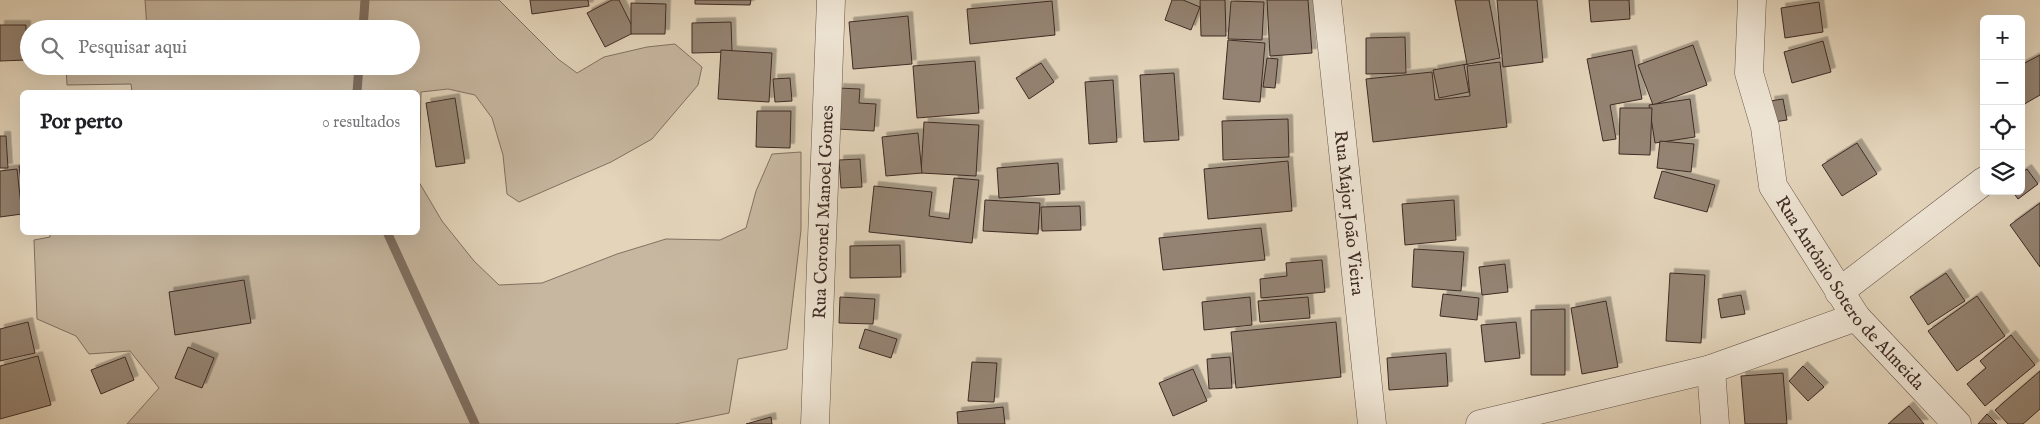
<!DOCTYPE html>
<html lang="pt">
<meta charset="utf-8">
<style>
:root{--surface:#fff;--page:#f6f6f6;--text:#202124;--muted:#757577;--line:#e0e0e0}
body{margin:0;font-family:"IM FELL English",serif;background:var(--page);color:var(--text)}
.controls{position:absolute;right:15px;top:15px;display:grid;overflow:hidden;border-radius:8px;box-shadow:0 5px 20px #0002}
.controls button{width:45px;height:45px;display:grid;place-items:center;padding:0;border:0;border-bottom:1px solid var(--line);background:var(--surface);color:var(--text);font:25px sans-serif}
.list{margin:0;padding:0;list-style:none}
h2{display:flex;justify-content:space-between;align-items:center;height:65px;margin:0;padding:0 20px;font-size:21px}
h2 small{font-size:16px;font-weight:400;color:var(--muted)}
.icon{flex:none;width:28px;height:28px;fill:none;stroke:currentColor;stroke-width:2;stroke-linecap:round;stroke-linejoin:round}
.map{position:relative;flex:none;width:2040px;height:424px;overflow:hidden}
.search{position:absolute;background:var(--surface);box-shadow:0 5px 20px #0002;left:20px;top:20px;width:400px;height:55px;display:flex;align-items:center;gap:12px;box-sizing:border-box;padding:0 18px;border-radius:28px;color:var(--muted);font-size:19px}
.panel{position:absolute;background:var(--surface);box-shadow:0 5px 20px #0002;left:20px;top:90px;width:400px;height:145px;border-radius:8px}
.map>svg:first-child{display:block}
</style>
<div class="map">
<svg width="2040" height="424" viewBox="0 0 2040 424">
<defs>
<filter id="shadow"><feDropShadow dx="4.5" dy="-4.5" stdDeviation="0" flood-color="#0004"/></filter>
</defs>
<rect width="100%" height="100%" fill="#e3d4ba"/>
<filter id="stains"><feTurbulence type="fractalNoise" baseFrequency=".004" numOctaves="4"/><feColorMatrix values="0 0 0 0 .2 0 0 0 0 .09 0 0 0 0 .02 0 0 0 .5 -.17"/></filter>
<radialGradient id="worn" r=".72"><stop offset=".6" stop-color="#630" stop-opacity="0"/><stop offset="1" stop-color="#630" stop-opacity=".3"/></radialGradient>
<path fill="#c7b7a0" stroke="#827162" d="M145,0H499L558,59L577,73L604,57L647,47L675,44L702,67L698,85L652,139L611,162L519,202L507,194L503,155L492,118L475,95L448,89L421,92L419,182L442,221L474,261L499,285L542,283L617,254L666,239L720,240L746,228L756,191L772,154L801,152V230L787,349L738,359L729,413L675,424H127L159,388L130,351L89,354L76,336L37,319L34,240L50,237V232H418V92H132L131,84L67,85L66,66H411V29H147Z"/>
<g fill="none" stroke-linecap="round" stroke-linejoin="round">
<g stroke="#7f6e5f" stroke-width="9">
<path d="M363,29L365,0"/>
<path d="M357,92L359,66"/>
<path d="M387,232L475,424"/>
</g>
</g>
<g fill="#948372" stroke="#3e2b24" filter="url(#shadow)">
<path d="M530,0H588L589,6L532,14Z"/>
<path d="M612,0H619L635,32L605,47L587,13Z"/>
<path d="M695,0H751L750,5L695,4Z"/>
<path d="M1172,0H1183L1200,7L1191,30L1165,20Z"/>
<path d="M1200,0H1225L1226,36H1201Z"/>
<path d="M1267,0H1308L1312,53L1270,56Z"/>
<path d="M1455,0H1489L1500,58L1464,65L1469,92L1439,98L1433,70L1467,64Z"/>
<path d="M1497,0H1537L1543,62L1503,67Z"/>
<path d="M1589,0H1629L1630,19L1591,22Z"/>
<path d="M1052,1L1055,35L970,44L967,9Z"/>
<path d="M1231,1L1264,2L1262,40L1228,39Z"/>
<path d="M1819,2L1823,32L1785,38L1781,8Z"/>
<path d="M631,3L666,4L665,34H631Z"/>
<path d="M908,16L912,64L853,69L849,22Z"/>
<path d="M731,22L732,52L692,53V23Z"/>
<path d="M0,25H26V60L0,61Z"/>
<path d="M1405,37L1406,73L1366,74V38Z"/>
<path d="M1228,40L1265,43L1260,102L1223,99Z"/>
<path d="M1823,41L1831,72L1792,83L1784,52Z"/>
<path d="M1693,45L1707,85L1653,105L1638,65Z"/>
<path d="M721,50L772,53L769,102L718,99Z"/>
<path d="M1632,50L1642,99L1610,105L1616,139L1603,141L1587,59Z"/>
<path d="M2040,55V95L2021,106V65Z"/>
<path d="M1267,58L1278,59L1275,88L1263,87Z"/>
<path d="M975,61L979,113L917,118L913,66Z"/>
<path d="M1500,62L1507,127L1373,142L1366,79L1432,72L1435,100L1470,96L1467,66Z"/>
<path d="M1041,63L1054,82L1029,99L1016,78Z"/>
<path d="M1174,73L1179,140L1144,142L1140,75Z"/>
<path d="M790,78L792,101L775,102L773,79Z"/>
<path d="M1113,80L1117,142L1089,144L1085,82Z"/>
<path d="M839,88L860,89L859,103L876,104L874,131L837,129Z"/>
<path d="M455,98L465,163L436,167L426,103Z"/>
<path d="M1690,99L1695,137L1655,143L1649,105Z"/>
<path d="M1783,99L1787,120L1774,122L1770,101Z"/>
<path d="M1620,108H1652L1650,155L1619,154Z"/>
<path d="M757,111H791L790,148L756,147Z"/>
<path d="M1288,119L1289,157L1223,160L1222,121Z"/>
<path d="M924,122L979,125L976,176L921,173Z"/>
<path d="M918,133L922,173L886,176L882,137Z"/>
<path d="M0,136H6L8,168H0Z"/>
<path d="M1660,141L1694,144L1691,172L1657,168Z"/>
<path d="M1857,143L1877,174L1842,196L1822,165Z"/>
<path d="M860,159L862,187L841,188L839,160Z"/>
<path d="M1288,161L1292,211L1208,219L1204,169Z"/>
<path d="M1058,163L1060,194L999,198L997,168Z"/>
<path d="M19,166H22V190Z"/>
<path d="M17,169L22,214L0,217V171Z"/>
<path d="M2027,169L2038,184L2018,199L2012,191H2021V173Z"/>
<path d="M1662,171L1715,185L1707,212L1654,198Z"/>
<path d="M954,178L979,180L972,243L869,232L874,186L932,192L929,216L949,219Z"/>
<path d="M985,200L1040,203L1038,234L983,231Z"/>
<path d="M1454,200L1456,240L1405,245L1402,204Z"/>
<path d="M2040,203V267L2010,225Z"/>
<path d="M1080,206L1081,230L1042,231L1041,207Z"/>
<path d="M1261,228L1265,260L1163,270L1159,238Z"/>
<path d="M900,245L901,277L850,278V246Z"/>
<path d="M1414,249L1464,252L1461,291L1412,287Z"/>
<path d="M1322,260L1325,292L1261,298L1260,279L1287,276L1286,263Z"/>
<path d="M1505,264L1508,292L1482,295L1479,267Z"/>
<path d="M1670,273L1705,275L1701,343L1666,341Z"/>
<path d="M1946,273L1965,301L1928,325L1910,297Z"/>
<path d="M244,280L251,323L175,335L169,292Z"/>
<path d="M1443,294L1479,298L1477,320L1440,316Z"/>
<path d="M1741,295L1745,314L1721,318L1718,299Z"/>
<path d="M1977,296L2005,336L1957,371L1928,331Z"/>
<path d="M840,297L875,299L873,324L839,323Z"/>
<path d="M1250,297L1252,325L1204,330L1202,302Z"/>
<path d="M1308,297L1310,318L1260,322L1258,301Z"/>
<path d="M1606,301L1618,367L1582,374L1571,308Z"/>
<path d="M1565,309V375H1531V310Z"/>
<path d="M28,322L35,353L0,361V329Z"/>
<path d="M1336,322L1341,377L1236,388L1231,332Z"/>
<path d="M1516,322L1520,358L1485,362L1481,325Z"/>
<path d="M865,329L897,339L891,358L859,348Z"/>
<path d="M2011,335L2035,365L1985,406L1967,384L1986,368L1980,361Z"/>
<path d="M188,347L214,358L202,388L175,378Z"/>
<path d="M1446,353L1448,386L1389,390L1387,358Z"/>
<path d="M38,356L51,405L0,419V366Z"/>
<path d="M125,357L134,380L101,394L91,370Z"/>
<path d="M1230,357L1232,388L1209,389L1207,359Z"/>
<path d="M972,362L997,363L994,402L968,401Z"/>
<path d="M1803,366L1824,387L1808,401L1789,381Z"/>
<path d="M1193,369L1207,401L1173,416L1159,383Z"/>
<path d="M2040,371V409L2023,424H2008L1995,410Z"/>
<path d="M1783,373L1787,424H1745L1741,376Z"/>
<path d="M1909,406L1924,424H1888Z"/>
<path d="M1003,407L1005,424H958L957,412Z"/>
<path d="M1987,414L1997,424H1978Z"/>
<path d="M771,417L772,424H746Z"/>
</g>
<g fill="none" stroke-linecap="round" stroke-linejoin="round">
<g stroke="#67554a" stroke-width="29">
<g id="minor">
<path id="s1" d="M1327,0L1372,424"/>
<path id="s2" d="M1752,0L1749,73L1765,127L1773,186L1856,317L1957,424"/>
<path d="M1839,292L1984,181"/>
<path d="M1711,369L1715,424"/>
<path id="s3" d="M815,424L831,0"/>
<path d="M1480,424L1711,369L1856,317"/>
</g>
</g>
<use href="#minor" stroke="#ede3d2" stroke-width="28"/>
</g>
<g text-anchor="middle" stroke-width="5" stroke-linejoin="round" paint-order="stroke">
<g font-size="18" fill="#3e2b24" stroke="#ede3d2">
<text dy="6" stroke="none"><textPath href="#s3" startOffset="212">Rua Coronel Manoel Gomes</textPath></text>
<text dy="6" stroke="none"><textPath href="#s1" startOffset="214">Rua Major João Vieira</textPath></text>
<text dy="6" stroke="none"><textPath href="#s2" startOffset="321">Rua Antônio Sotero de Almeida</textPath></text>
</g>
</g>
<rect width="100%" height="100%" filter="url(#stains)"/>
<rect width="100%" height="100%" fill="url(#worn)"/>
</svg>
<div class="controls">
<button>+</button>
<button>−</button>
<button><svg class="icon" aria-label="locate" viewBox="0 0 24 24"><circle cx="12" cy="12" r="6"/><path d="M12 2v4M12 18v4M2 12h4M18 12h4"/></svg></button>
<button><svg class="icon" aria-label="layers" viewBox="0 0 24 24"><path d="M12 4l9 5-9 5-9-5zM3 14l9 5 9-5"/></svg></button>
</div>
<div class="search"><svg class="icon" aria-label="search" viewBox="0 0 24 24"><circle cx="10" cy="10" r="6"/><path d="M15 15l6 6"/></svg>Pesquisar aqui</div>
<section class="panel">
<h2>Por perto<small>0 resultados</small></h2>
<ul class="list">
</ul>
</section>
</div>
